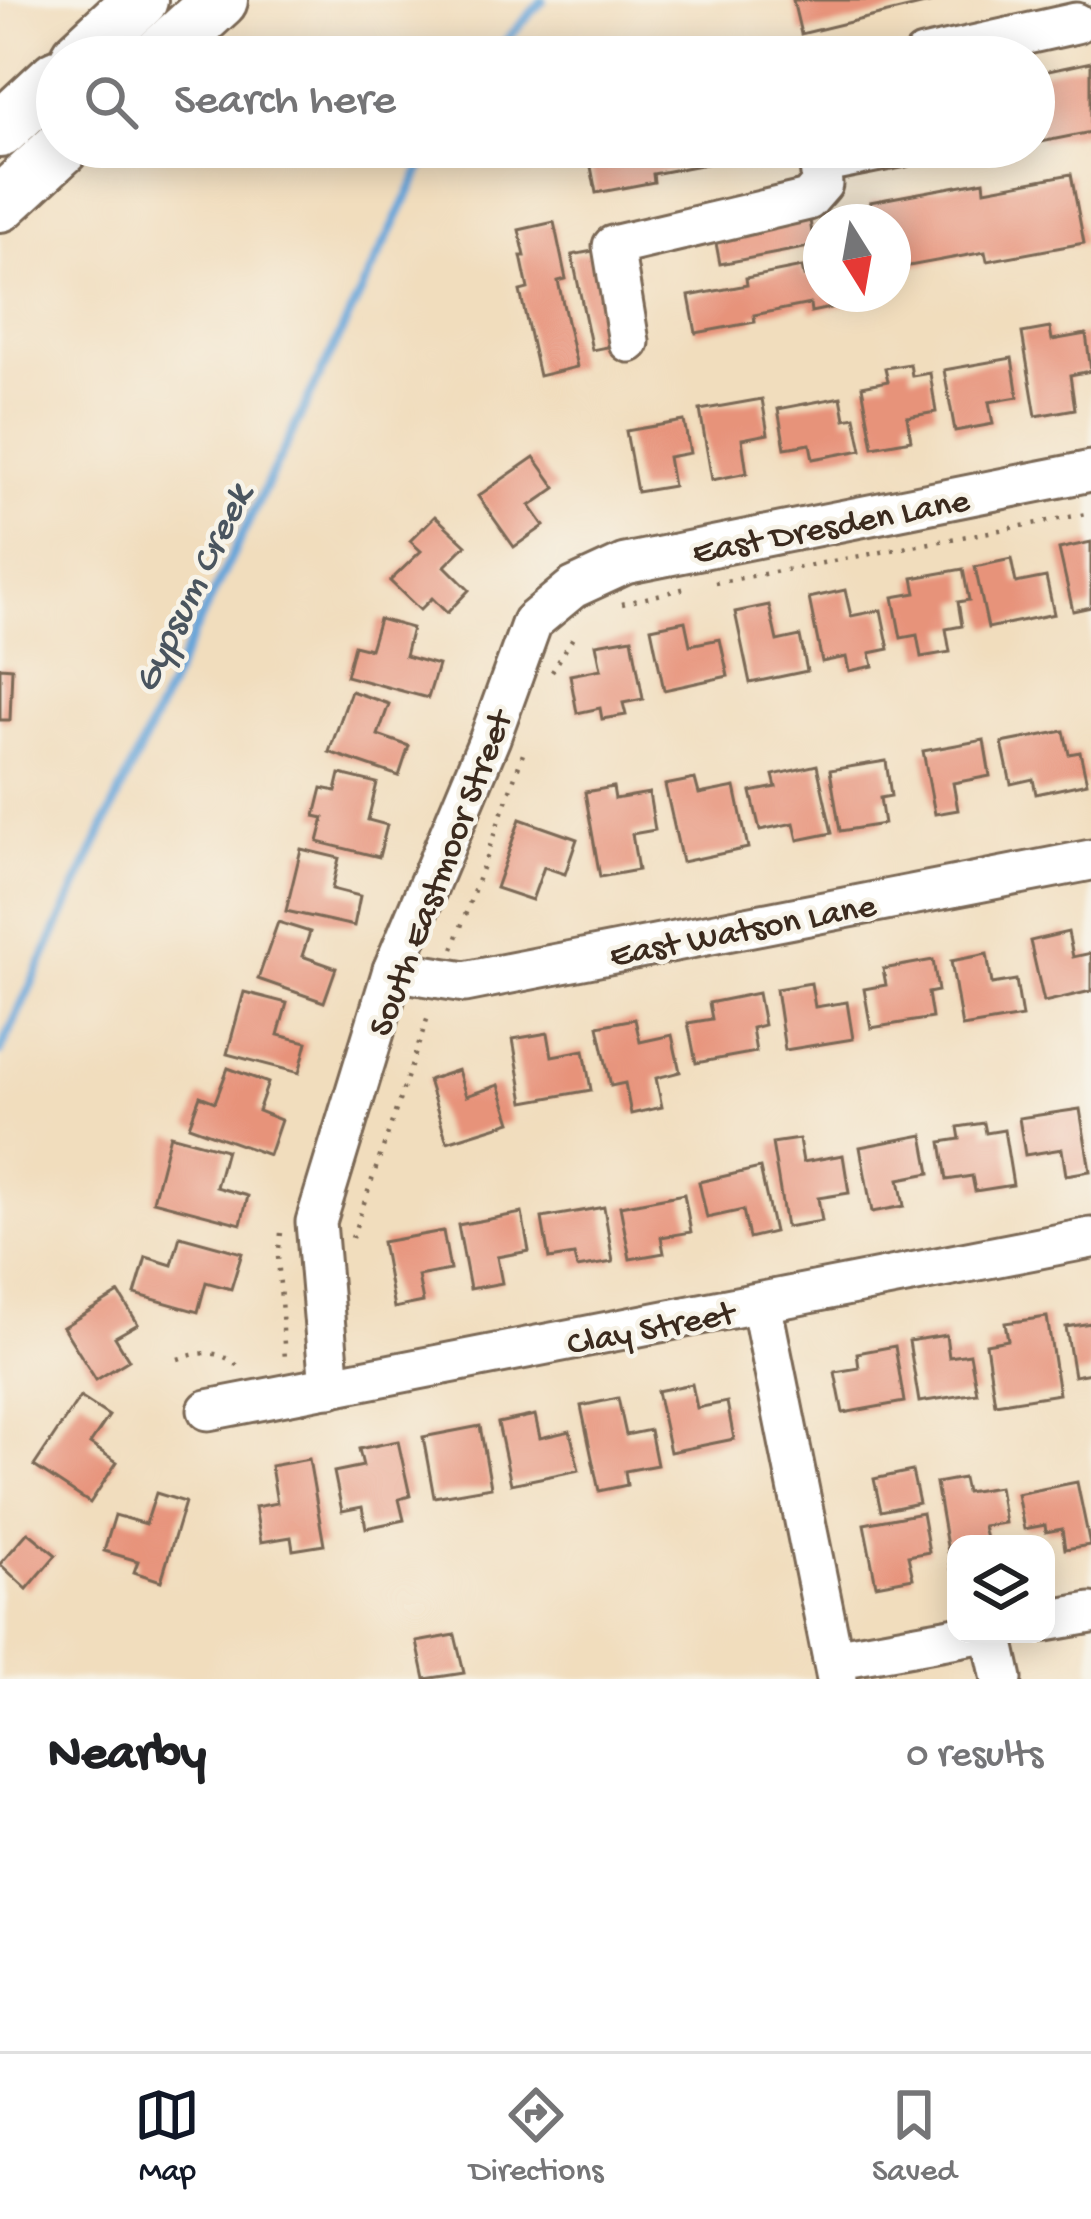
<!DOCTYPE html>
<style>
:root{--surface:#fff;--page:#f2f2f2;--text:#202124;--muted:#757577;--line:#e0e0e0;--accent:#111827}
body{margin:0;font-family:"Gochi Hand",sans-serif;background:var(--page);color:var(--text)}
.controls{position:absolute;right:36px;bottom:36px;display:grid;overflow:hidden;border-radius:24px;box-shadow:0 6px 30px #0003}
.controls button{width:108px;height:108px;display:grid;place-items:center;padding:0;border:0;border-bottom:3px solid var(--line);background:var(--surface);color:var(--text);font:60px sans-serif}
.compass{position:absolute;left:803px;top:204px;width:108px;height:108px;border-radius:50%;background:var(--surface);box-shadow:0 6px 30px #0003;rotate:169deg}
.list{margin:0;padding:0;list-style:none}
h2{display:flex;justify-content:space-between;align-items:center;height:156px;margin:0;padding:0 48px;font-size:51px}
h2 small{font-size:39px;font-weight:400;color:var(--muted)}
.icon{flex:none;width:66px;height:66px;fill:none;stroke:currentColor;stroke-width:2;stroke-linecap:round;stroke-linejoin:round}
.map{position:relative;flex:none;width:1091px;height:1679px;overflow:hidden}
.search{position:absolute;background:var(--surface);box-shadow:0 6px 30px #0003;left:36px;right:36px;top:36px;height:132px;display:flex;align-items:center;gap:30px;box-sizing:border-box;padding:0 42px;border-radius:66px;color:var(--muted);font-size:45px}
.sheet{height:372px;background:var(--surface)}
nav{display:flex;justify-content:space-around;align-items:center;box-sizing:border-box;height:168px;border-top:3px solid var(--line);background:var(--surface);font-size:33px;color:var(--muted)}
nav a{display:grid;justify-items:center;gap:6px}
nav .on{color:var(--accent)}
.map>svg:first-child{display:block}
</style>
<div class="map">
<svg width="1091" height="1679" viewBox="0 0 1091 1679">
<rect width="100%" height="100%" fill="#f7f3e8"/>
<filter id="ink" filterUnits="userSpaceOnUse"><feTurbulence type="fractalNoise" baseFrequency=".00833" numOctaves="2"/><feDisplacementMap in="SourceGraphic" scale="24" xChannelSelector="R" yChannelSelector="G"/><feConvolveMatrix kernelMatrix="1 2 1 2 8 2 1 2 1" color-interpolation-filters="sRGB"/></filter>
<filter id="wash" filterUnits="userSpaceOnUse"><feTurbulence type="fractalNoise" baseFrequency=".004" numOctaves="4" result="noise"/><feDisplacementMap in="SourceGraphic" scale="48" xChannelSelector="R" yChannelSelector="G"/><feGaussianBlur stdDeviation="2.7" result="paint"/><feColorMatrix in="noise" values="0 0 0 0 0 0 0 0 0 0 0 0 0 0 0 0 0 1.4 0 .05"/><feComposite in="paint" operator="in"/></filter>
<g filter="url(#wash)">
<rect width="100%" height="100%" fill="#f1ddbd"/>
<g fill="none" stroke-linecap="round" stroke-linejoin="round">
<g stroke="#66a5d9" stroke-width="9">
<path d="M491,57L543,0"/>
<path d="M0,1052L192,637L432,147"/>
</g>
</g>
<g id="blocks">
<g fill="#e7937a">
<path d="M793,0H933V2L801,34Z"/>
<path d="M1091,62V132L1041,142L1034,109V74Z"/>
<path d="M639,147H708L711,163L653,174L654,182L596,193L589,156Z"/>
<path d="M1071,174L1084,243L987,261L985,252L893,269V222H874L870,202L984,181L985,190Z"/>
<path d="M810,220L814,246L720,264L715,238Z"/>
<path d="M554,222L566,279L558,281L577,367L539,376L520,291L528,289L521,256H525L519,230Z"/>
<path d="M598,250L617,345L592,350L572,255Z"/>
<path d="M802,267L804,276L821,273V294H868L869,300L811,312L810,304L754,315L755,322L696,333L689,296L747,285L746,278Z"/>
<path d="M1050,328L1052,340L1086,334L1091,371L1070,375L1075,409L1036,416L1022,333Z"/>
<path d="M1012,358L1018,397L989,402L993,424L955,431L944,370Z"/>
<path d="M910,364L912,376L930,373L936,412L907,417L911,440L873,447L862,386L888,381L885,368Z"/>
<path d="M841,397L845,419L855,417L862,450L813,459L810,444L785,448L778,409Z"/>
<path d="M762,399L768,434L742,439L747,473L712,480L700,410Z"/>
<path d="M684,421L690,453L668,457L673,486L637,492L626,431Z"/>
<path d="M534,457L556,488L530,506L544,526L514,547L478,496Z"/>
<path d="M435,516L466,545L445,566L469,590L447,613L432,598L420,610L390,581L421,551L410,541Z"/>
<path d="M1091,542V607L1073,611L1059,549Z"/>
<path d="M1011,559L1016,583L1046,577L1054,614L988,628L975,567Z"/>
<path d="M963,569L969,600L958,602L962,626L946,629L950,652L921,657L917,635L901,638L893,597L916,593L913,578Z"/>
<path d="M845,590L851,616L881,610L889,649L870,653L873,666L849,671L846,657L822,662L809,598Z"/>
<path d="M769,605L777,641L800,636L807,671L750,683L735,612Z"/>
<path d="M379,619L412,628L405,656L438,665L428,698L346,676L354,645L370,649Z"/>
<path d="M685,621L690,645L720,639L728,676L664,690L651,628Z"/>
<path d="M632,638L643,699L623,703L626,715L602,719L600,708L577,713L570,675L601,669L596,644Z"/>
<path d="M0,667L12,668L10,720H0Z"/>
<path d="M351,691L389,704L378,735L409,746L399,776L329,752Z"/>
<path d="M1064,731L1069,754L1080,752L1087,783L1036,794L1033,779L1011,784L1002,743Z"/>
<path d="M984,740L990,776L953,783L958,810L935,814L923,751Z"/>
<path d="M886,761L891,796L880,798L884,824L840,831L830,770Z"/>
<path d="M817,765L832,833L798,840L794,823L760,830L751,792L776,787L773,775Z"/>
<path d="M340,774L377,783L368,820L387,825L379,857L318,842L324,818L315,816L322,788L336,791Z"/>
<path d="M695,779L699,794L735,787L748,848L682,862L665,785Z"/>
<path d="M613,787L615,799L649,793L655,830L632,834L638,870L600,877L585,792Z"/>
<path d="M520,819L577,839L565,874L544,867L532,900L496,888Z"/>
<path d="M301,849L339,858L332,889L360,896L354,926L286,911Z"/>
<path d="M278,922L310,932L302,956L336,968L324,1002L258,979Z"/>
<path d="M1068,932L1073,957L1091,953V991L1044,1002L1030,941Z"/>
<path d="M987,954L992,984L1016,980L1022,1017L962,1027L951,961Z"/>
<path d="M933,960L938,991L928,993L932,1018L871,1028L864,989L886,985L883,969Z"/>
<path d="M811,983L815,1007L847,1002L853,1039L785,1050L776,989Z"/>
<path d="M244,992L287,1003L278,1035L307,1042L299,1073L227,1054Z"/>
<path d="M758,993L764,1025L752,1028L756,1052L696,1063L688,1023L712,1019L709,1003Z"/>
<path d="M635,1019L640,1042L672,1035L680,1072L656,1078L662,1107L631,1114L625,1083L611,1086L598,1026Z"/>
<path d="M548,1033L552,1056L584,1050L591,1090L524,1102L513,1039Z"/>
<path d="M228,1068L268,1083L258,1111L281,1120L269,1155L189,1126L200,1096L215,1102Z"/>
<path d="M458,1070L466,1096L499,1085L511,1122L447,1142L428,1080Z"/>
<path d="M1080,1109L1090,1171L1066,1175L1062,1149L1025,1155L1019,1118Z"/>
<path d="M984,1123L986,1133L1004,1130L1013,1185L975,1191L972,1176L947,1180L941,1142L960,1139L958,1127Z"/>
<path d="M170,1135L226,1150L216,1187L248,1196L241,1224L153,1201Z"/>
<path d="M923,1135L930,1173L899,1179L904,1206L872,1212L860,1147Z"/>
<path d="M799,1139L803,1162L843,1155L849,1193L818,1198L822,1221L786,1227L772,1143Z"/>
<path d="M760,1168L774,1232L749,1238L743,1210L707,1218L699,1182Z"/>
<path d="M684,1194L691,1232L661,1237L664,1253L630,1259L620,1206Z"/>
<path d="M604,1207L613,1262L577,1268L574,1255L549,1259L542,1218Z"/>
<path d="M522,1213L529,1251L497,1257L502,1283L470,1289L458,1225Z"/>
<path d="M443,1231L450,1270L418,1276L423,1302L394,1308L382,1242Z"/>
<path d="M180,1236L242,1253L231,1289L206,1282L198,1312L135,1294L146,1257L172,1265Z"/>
<path d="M119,1293L138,1324L115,1337L129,1360L96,1380L63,1327Z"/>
<path d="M1047,1317L1059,1394L995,1404L986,1344L1008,1340L1005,1323Z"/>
<path d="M1091,1323V1373L1074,1376L1066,1327Z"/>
<path d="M946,1335L949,1357L970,1354L977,1393L919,1402L909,1341Z"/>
<path d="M895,1346L904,1402L843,1413L835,1372L859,1368L857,1353Z"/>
<path d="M692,1384L697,1408L727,1402L734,1439L670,1452L657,1391Z"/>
<path d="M80,1397L109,1416L90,1444L117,1462L90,1503L34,1466Z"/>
<path d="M618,1398L626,1435L650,1430L657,1465L625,1471L627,1485L599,1491L581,1406Z"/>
<path d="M535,1415L540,1438L570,1431L579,1470L511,1484L498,1423Z"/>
<path d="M480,1426L491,1487L434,1497L423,1437Z"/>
<path d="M398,1441L410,1496L399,1499L404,1520L366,1528L362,1507L342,1511L334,1472L363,1466L359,1449Z"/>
<path d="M309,1459L324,1545L293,1550L291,1537L261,1542L255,1507L277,1503L271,1466Z"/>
<path d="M912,1471L919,1503L881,1511L874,1479Z"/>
<path d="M963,1478L966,1492L999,1487L1005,1523L983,1526L987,1544H956V1568L951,1569L936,1483Z"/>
<path d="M1077,1482L1090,1545L1065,1549L1062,1529L1046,1532L1045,1525L1024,1529L1017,1494Z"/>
<path d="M156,1493L185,1502L161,1581L134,1572L138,1561L104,1551L115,1515L146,1524Z"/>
<path d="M922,1513L929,1552L908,1556L913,1578L876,1585L864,1524Z"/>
<path d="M28,1532L56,1555L27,1589L0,1564Z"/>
<path d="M455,1635L464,1673L425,1679L417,1642Z"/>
</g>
</g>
</g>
<g filter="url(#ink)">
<use href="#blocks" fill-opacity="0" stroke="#7b6956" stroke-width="3"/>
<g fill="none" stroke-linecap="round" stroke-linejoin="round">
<g stroke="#7b6956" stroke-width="45">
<g id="minor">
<path d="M923,57L1076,23"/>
<path d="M820,163L900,147"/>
<path d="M629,342L613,246L808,200L822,184L818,147"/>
<path d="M393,970L465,982L1091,860"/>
<path d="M761,1303L837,1679"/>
<path d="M330,1387L316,1222L393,970L490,738L532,622L573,588L625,564L1091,471"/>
<path d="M208,1410L1091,1238"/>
<path d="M1046,1621L1091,1613"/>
<path d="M992,1634L1002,1679"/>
<path d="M833,1659L974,1634"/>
</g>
</g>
<g stroke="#7b6956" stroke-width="60">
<g id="highway">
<path d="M79,57L140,0"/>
<path d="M158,57L220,0"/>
<path d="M0,130L57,77"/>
<path d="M0,204L62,147"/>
</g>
</g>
<g stroke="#7b6956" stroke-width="4.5" stroke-dasharray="3 9" stroke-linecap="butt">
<path d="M715,583L1091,513"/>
<path d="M622,604L686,588"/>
<path d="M552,672L577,631"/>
<path d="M453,949L524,751"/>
<path d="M281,1233L278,1256L285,1359"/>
<path d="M352,1238L430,1011"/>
<path d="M178,1359C202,1351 220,1349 240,1368L245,1367"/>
</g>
<use href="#minor" stroke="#fff" stroke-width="39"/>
<use href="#highway" stroke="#fff" stroke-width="54"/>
</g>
</g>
<g text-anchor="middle" stroke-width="9" stroke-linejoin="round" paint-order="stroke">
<g font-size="36" fill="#3b2a1e" stroke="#f7f3e8">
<text transform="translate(830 523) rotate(-11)" y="13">East Dresden Lane</text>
<text transform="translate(437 872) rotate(-69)" y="13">South Eastmoor Street</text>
<text transform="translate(742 927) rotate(-11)" y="13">East Watson Lane</text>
<text transform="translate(650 1325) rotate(-11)" y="13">Clay Street</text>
</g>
<g font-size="39" font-style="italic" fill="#4a555f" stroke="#f7f3e8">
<text transform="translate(189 587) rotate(-64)" y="14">Gypsum Creek</text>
</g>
</g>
</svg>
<div class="controls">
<button><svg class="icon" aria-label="layers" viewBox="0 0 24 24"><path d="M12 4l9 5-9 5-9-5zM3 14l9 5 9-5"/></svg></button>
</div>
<svg class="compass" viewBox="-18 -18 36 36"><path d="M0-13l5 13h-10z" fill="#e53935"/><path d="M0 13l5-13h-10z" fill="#757577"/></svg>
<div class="search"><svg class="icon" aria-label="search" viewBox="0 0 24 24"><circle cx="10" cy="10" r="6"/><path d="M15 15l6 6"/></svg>Search here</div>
</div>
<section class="sheet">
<h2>Nearby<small>0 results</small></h2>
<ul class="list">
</ul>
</section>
<nav>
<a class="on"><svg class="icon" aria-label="map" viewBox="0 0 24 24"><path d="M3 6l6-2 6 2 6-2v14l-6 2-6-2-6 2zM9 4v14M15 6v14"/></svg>Map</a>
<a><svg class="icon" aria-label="directions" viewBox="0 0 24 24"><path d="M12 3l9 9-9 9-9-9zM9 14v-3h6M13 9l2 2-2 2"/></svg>Directions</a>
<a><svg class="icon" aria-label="saved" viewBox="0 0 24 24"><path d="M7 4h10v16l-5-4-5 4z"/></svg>Saved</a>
</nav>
